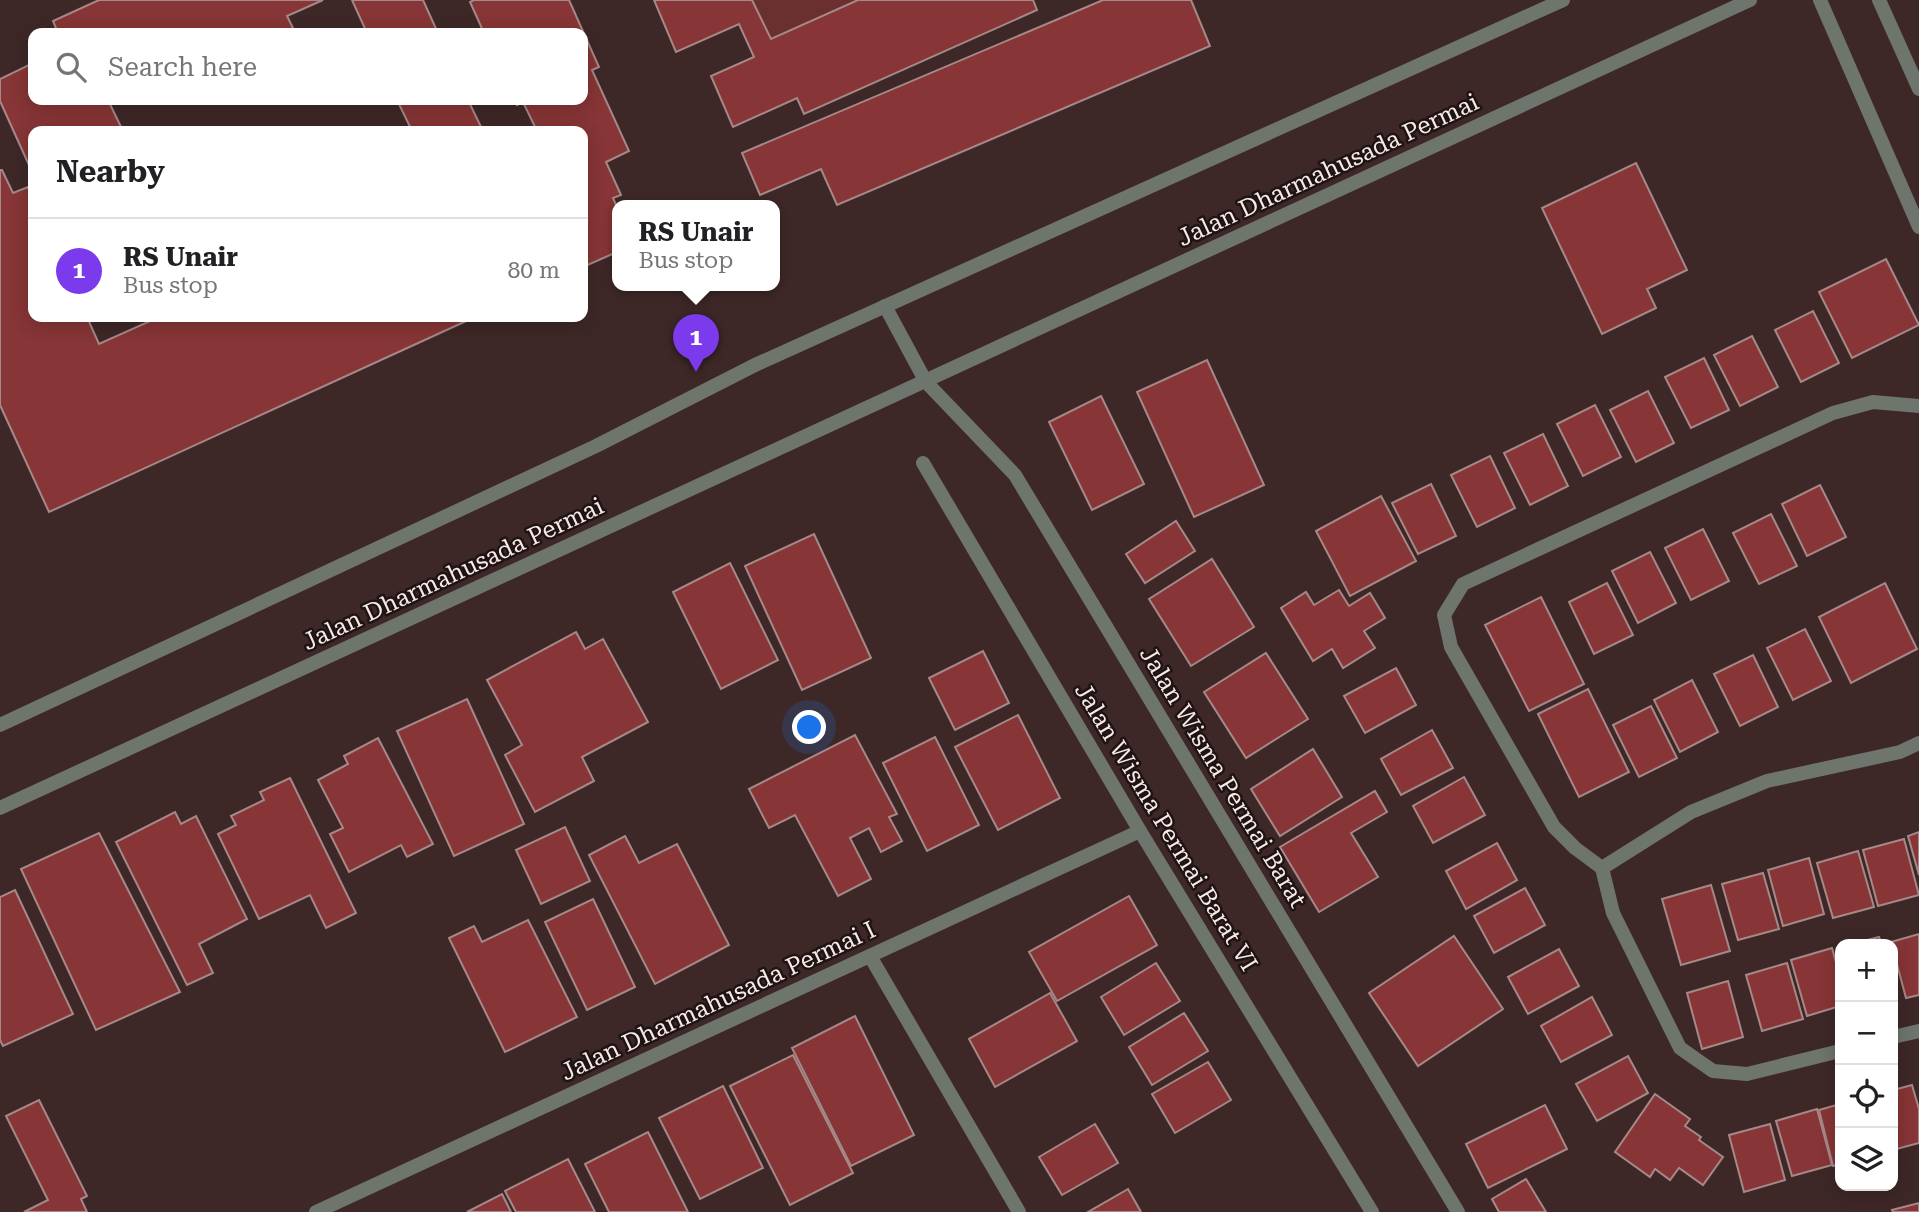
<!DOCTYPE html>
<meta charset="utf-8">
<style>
:root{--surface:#fff;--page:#f6f6f6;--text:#202124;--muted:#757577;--line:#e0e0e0;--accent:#7c3aed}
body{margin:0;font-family:"Roboto Serif",serif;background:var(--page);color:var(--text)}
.controls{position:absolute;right:21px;bottom:21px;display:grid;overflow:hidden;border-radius:14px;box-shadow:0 4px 18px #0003}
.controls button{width:63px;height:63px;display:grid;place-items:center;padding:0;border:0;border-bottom:2px solid var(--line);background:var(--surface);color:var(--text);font:35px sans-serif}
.you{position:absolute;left:810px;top:728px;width:24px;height:24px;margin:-18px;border:5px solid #fff;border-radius:50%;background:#1a73e8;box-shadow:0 0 0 10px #1a73e833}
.badge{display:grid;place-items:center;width:46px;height:46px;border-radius:50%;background:var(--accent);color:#fff;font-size:23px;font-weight:700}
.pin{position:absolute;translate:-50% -58px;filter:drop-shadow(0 2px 4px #0008)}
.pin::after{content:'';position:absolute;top:37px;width:24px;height:21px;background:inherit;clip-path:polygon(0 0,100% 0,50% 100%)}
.popup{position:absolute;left:612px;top:200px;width:168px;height:91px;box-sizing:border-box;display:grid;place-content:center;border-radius:14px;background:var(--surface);filter:drop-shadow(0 2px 5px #0005);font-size:23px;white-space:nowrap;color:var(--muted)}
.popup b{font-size:26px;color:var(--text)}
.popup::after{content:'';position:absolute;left:50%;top:100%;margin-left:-14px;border:14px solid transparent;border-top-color:var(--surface)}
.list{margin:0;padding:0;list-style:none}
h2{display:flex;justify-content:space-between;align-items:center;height:91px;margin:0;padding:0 28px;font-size:30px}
h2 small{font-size:23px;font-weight:400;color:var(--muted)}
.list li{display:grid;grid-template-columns:46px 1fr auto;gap:21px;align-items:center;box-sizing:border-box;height:105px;padding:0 28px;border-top:2px solid var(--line)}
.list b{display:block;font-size:26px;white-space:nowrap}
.list p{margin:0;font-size:23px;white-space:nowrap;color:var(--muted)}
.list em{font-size:23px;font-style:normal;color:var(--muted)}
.icon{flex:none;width:38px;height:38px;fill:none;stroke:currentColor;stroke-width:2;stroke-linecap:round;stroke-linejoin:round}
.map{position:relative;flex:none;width:1919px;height:1212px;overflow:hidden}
.search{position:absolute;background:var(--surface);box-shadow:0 4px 18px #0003;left:28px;top:28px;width:560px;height:77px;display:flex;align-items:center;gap:18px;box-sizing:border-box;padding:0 24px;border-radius:14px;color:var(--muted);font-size:26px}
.panel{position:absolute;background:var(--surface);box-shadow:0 4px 18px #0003;left:28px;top:126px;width:560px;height:196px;border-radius:14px}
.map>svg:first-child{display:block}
</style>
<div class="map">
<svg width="1919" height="1212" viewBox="0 0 1919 1212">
<rect width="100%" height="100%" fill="#3e2827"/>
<path fill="#69302f" d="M752,0H858L771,39Z"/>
<g fill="#873536" stroke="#a58988" stroke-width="2">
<path d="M99,0H323L287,16L293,28L281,33H58L53,21Z"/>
<path d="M352,0H423L438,33H367Z"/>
<path d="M474,0H569L599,67L592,70L629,151L606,162L621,195L613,198L617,207V252L583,267V131H537L523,102L517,105L515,100H583V33H484L470,2Z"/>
<path d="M654,0H752L771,39L858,0H1033L1037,10L804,114L797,98L733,127L711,76L754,57L739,24L676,52Z"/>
<path d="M1103,0H1191L1210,46L837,205L821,169L760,195L742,153Z"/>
<path d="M33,63V100H108L123,131H33V174L0,101V79Z"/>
<path d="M397,100H468L483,131H412Z"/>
<path d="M1636,163L1687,270L1647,289L1656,308L1602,334L1542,208Z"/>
<path d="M0,170H2L13,193L28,187L33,199V317H87L99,344L159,317H475L49,512L0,405Z"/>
<path d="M1886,259L1919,325L1852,358L1819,292Z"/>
<path d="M1813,311L1839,363L1801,382L1775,330Z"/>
<path d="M1752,336L1778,387L1740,406L1714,355Z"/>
<path d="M1704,358L1729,410L1691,428L1665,377Z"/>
<path d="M1207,360L1264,485L1194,517L1137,392Z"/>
<path d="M1648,391L1674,443L1636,462L1610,410Z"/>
<path d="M1101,396L1144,484L1092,510L1049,422Z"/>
<path d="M1595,405L1621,457L1583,476L1557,424Z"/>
<path d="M1543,434L1568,486L1530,505L1504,453Z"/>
<path d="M1490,456L1515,508L1477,527L1451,475Z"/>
<path d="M1431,484L1456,536L1418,554L1392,503Z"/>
<path d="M1820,485L1846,537L1807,556L1782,504Z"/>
<path d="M1381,496L1416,561L1350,596L1316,531Z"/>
<path d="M1771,514L1797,566L1759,584L1733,533Z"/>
<path d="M1176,521L1195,551L1145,583L1126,554Z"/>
<path d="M1703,529L1729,581L1691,600L1665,548Z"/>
<path d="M814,534L871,658L802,690L745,566Z"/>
<path d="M1650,552L1676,603L1638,623L1612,571Z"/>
<path d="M1212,559L1254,627L1191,666L1149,599Z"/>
<path d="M730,563L778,660L721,689L673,592Z"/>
<path d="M1607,583L1633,635L1594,654L1569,602Z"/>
<path d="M1885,583L1917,649L1851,683L1819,617Z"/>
<path d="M1339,590L1349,606L1370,593L1385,618L1364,631L1375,648L1343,668L1332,649L1313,661L1281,608L1306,592L1314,605Z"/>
<path d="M1541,597L1584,684L1529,711L1485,625Z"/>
<path d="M1805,629L1831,681L1793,700L1767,648Z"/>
<path d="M576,632L585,649L603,639L648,722L582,757L594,781L535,812L505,755L522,745L487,680Z"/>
<path d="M983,651L1009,703L955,730L929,678Z"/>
<path d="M1266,653L1308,719L1246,758L1204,692Z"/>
<path d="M1753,655L1778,707L1740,726L1714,674Z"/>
<path d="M1396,668L1416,705L1365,733L1344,696Z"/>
<path d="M1692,680L1718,732L1680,752L1654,700Z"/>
<path d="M1588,689L1629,772L1579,797L1538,714Z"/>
<path d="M467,699L524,824L454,856L397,731Z"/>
<path d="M1651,706L1677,758L1639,777L1613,725Z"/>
<path d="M1018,715L1060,798L998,830L955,747Z"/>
<path d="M1432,730L1453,768L1401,795L1381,759Z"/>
<path d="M855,735L897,814L889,817L902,841L881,852L869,828L850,838L871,879L838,896L795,815L769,828L749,789Z"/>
<path d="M935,737L979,825L927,851L883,763Z"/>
<path d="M378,738L433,844L407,857L401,845L349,872L330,834L343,828L318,780L348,764L344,756Z"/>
<path d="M1313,749L1342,797L1280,836L1251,789Z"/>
<path d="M1464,777L1485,815L1433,843L1413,806Z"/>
<path d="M290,778L356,913L326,928L310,895L259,919L218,834L236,825L231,816L264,800L260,792Z"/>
<path d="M1375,791L1387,812L1351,833L1378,877L1319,912L1280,847Z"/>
<path d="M175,812L181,824L196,816L247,919L199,944L213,973L187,985L116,842Z"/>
<path d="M565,827L590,881L541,904L516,850Z"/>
<path d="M1919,832V875L1908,836Z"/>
<path d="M99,833L180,992L96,1030L21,869Z"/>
<path d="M625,836L639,863L677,844L729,945L655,984L589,855Z"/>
<path d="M1904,839L1919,895L1878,906L1863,850Z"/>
<path d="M1497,843L1517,880L1466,909L1446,871Z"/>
<path d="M1858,851L1874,907L1833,918L1817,863Z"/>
<path d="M1809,858L1824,914L1783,926L1768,870Z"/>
<path d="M1763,873L1779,929L1738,940L1722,884Z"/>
<path d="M1711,885L1730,951L1681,965L1662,899Z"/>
<path d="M1525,888L1545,925L1494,953L1474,916Z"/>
<path d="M15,890L73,1014L3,1046L0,1040V897Z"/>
<path d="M1129,896L1157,945L1057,1001L1029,952Z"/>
<path d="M593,899L635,987L587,1010L545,922Z"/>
<path d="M528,920L577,1017L505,1052L449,938L474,926L482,942Z"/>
<path d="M1919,934V995L1906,998L1891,942Z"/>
<path d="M1454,936L1503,1009L1418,1066L1369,993Z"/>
<path d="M1879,937L1882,944H1852Z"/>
<path d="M1832,948L1840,977V1006L1807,1016L1791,960Z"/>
<path d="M1559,949L1579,986L1528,1014L1508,977Z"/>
<path d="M1156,963L1180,1001L1124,1035L1101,997Z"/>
<path d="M1787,963L1803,1019L1762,1031L1746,975Z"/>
<path d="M1728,981L1743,1037L1702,1049L1687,993Z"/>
<path d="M1050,993L1077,1041L995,1087L969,1039Z"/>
<path d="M1592,997L1612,1035L1561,1062L1541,1026Z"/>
<path d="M1184,1013L1208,1051L1152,1085L1129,1047Z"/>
<path d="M855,1016L914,1135L851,1166L792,1048Z"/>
<path d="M793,1055L853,1173L790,1205L730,1086Z"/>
<path d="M1628,1056L1648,1093L1597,1121L1576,1084Z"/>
<path d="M1208,1062L1231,1100L1175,1133L1152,1094Z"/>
<path d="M1912,1085L1919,1109V1143L1893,1150V1090Z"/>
<path d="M723,1086L763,1168L700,1199L659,1118Z"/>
<path d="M1655,1094L1690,1119L1685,1126L1701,1137L1699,1140L1723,1157L1703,1185L1679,1168L1670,1180L1655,1169L1650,1177L1615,1152Z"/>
<path d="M39,1100L87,1196L81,1199L87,1212H24L48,1200L6,1116Z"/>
<path d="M1840,1104V1164L1833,1166L1819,1110Z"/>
<path d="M1545,1105L1567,1149L1488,1188L1466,1144Z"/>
<path d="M1817,1109L1832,1165L1792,1176L1776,1121Z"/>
<path d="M1095,1124L1118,1163L1062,1195L1039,1157Z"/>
<path d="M1770,1124L1785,1180L1744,1192L1729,1135Z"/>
<path d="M648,1132L688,1212H609L585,1164Z"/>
<path d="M568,1159L595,1212H516L505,1191Z"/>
<path d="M1526,1179L1546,1212H1499L1492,1199Z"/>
<path d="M1128,1189L1141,1212H1088Z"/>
<path d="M502,1194L511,1212H467Z"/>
<path d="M1919,1203V1212H1893L1892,1210Z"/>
</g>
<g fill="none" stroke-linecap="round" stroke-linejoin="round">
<g stroke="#6d756d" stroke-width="14">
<path d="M1820,0L1919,227"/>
<path d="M1879,0L1919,89"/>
<path d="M885,306L926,382L1015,475L1458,1212"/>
<path d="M923,463L1140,831L1372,1212"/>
<path d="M0,725L596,446L755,365L1563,0"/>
<path d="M0,808L1750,0"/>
<path d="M1602,868L1575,848L1554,827L1451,647L1444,615L1463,584L1833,413L1873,402L1919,406"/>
<path d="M1602,868L1613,913L1680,1048L1713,1071L1747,1074L1840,1051"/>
<path d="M1602,868L1691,812L1767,781L1900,752L1919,743"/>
<path d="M870,956L1019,1212"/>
<path d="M1893,1037L1919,1031"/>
<path d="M316,1212L1140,831"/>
</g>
</g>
<g text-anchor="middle" stroke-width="5" stroke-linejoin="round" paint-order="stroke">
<g font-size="24" fill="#f9e9e8" stroke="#1e1413">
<text transform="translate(1328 170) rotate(-25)" y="8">Jalan Dharmahusada Permai</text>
<text transform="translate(453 574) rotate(-25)" y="8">Jalan Dharmahusada Permai</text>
<text transform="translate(1223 777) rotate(59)" y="8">Jalan Wisma Permai Barat</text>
<text transform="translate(1166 827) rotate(59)" y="8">Jalan Wisma Permai Barat VI</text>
<text transform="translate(718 1001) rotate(-25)" y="8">Jalan Dharmahusada Permai I</text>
</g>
</g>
</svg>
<div class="controls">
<button>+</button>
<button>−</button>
<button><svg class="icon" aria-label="locate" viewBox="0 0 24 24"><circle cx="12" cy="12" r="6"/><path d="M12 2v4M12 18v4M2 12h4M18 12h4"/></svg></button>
<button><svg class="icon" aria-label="layers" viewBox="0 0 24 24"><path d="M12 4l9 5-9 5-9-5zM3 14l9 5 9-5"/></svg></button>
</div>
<div class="you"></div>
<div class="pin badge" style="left:696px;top:372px">1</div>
<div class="popup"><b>RS Unair</b>Bus stop</div>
<div class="search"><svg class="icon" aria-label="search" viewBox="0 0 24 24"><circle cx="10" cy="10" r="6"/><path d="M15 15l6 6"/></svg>Search here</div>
<section class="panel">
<h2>Nearby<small></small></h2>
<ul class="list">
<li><span class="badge">1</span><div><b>RS Unair</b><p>Bus stop</p></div><em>80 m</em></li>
</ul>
</section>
</div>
